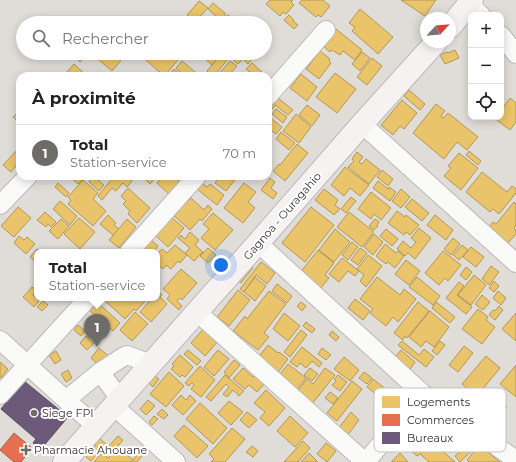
<!DOCTYPE html>
<html lang="fr">
<meta charset="utf-8">
<style>
:root{--surface:#fff;--page:#f6f6f6;--text:#222;--muted:#767676;--line:#e0e0e0;--accent:#6e6c69}
body{margin:0;font-family:Montserrat,sans-serif;background:var(--page);color:var(--text)}
.controls{position:absolute;right:12px;top:12px;display:grid;overflow:hidden;border-radius:8px;box-shadow:0 2px 10px #0003}
.controls button{width:36px;height:36px;display:grid;place-items:center;padding:0;border:0;border-bottom:1px solid var(--line);background:var(--surface);color:var(--text);font:20px sans-serif}
.compass{position:absolute;left:420px;top:12px;width:36px;height:36px;border-radius:50%;background:var(--surface);box-shadow:0 2px 10px #0003;rotate:64deg}
.you{position:absolute;left:221px;top:265px;width:14px;height:14px;margin:-10px;border:3px solid #fff;border-radius:50%;background:#1a73e8;box-shadow:0 0 0 6px #1a73e833}
.badge{display:grid;place-items:center;width:26px;height:26px;border-radius:50%;background:var(--accent);color:#fff;font-size:13px;font-weight:700}
.pin{position:absolute;translate:-50% -33px;filter:drop-shadow(0 1px 2px #0008)}
.pin::after{content:'';position:absolute;top:21px;width:14px;height:12px;background:inherit;clip-path:polygon(0 0,100% 0,50% 100%)}
.popup{position:absolute;left:34px;top:249px;width:126px;height:52px;box-sizing:border-box;display:grid;place-content:center;border-radius:8px;background:var(--surface);filter:drop-shadow(0 1px 3px #0005);font-size:13px;white-space:nowrap;color:var(--muted)}
.popup b{font-size:15px;color:var(--text)}
.popup::after{content:'';position:absolute;left:50%;top:100%;margin-left:-8px;border:8px solid transparent;border-top-color:var(--surface)}
.list{margin:0;padding:0;list-style:none}
h2{display:flex;justify-content:space-between;align-items:center;height:52px;margin:0;padding:0 16px;font-size:17px}
h2 small{font-size:13px;font-weight:400;color:var(--muted)}
.list li{display:grid;grid-template-columns:26px 1fr auto;gap:12px;align-items:center;box-sizing:border-box;height:56px;padding:0 16px;border-top:1px solid var(--line)}
.list b{display:block;font-size:15px;white-space:nowrap}
.list p{margin:0;font-size:13px;white-space:nowrap;color:var(--muted)}
.list em{font-size:13px;font-style:normal;color:var(--muted)}
.icon{flex:none;width:22px;height:22px;fill:none;stroke:currentColor;stroke-width:2;stroke-linecap:round;stroke-linejoin:round}
.map{position:relative;flex:none;width:516px;height:462px;overflow:hidden}
.search{position:absolute;background:var(--surface);box-shadow:0 2px 10px #0003;left:16px;top:16px;width:256px;height:44px;display:flex;align-items:center;gap:10px;box-sizing:border-box;padding:0 14px;border-radius:22px;color:var(--muted);font-size:15px}
.panel{position:absolute;background:var(--surface);box-shadow:0 2px 10px #0003;left:16px;top:72px;width:256px;height:108px;border-radius:12px}
.map>svg:first-child{display:block}
</style>
<div class="map">
<svg width="516" height="462" viewBox="0 0 516 462">
<rect width="100%" height="100%" fill="#e0ddd9"/>
<g fill="#e9c46a" stroke="#b29757">
<path d="M270,0H293L291,2L294,5L286,14L283,12L280,16L266,4Z"/>
<path d="M302,0H323L330,6L321,17L318,15L316,17L299,3Z"/>
<path d="M401,0H436L425,16Z"/>
<path d="M199,1L208,8L195,22L187,15Z"/>
<path d="M213,3L226,14L221,21L208,9Z"/>
<path d="M360,9L393,37L378,54L352,31L355,27L349,23Z"/>
<path d="M228,15L237,23H221Z"/>
<path d="M289,15L294,20L293,21L298,25L294,29L284,20Z"/>
<path d="M336,29L362,50L355,60L343,51L340,55L332,50L330,52L323,46Z"/>
<path d="M455,50L459,58L445,64L440,55L447,52L448,53Z"/>
<path d="M320,51L330,59L329,61L331,63L319,79L306,69Z"/>
<path d="M362,52L370,58L360,71L352,64Z"/>
<path d="M76,53H82L85,56L80,62L74,56Z"/>
<path d="M97,53H127L112,71L94,56Z"/>
<path d="M152,53H173L179,59L164,76L146,60Z"/>
<path d="M180,53H194L188,60Z"/>
<path d="M198,53H222L212,65Z"/>
<path d="M222,53L228,59L214,76H212L207,71Z"/>
<path d="M225,53H254L256,55L248,64L243,59L238,64Z"/>
<path d="M372,58L382,66L367,85L357,77Z"/>
<path d="M182,61L200,76H184L176,68Z"/>
<path d="M230,61L237,66L228,76H217Z"/>
<path d="M252,63L262,72L258,76H254L246,69Z"/>
<path d="M74,64L87,76H69L66,73Z"/>
<path d="M174,69L181,75L180,76H168Z"/>
<path d="M335,73L356,89L337,113L316,97Z"/>
<path d="M301,74L317,87L307,101L290,88Z"/>
<path d="M409,90L425,104L420,110L404,96Z"/>
<path d="M274,95L293,110L288,115L275,105L268,115V102Z"/>
<path d="M510,98L516,103V122L510,130L494,118L495,117H501V110Z"/>
<path d="M402,100L417,113L404,129L400,126L393,135L381,125Z"/>
<path d="M436,104L445,111L441,116L443,118L448,113L478,137L467,150L457,142L444,159L413,133Z"/>
<path d="M307,105L320,115L312,126L299,115Z"/>
<path d="M276,109L287,117L283,123L272,114Z"/>
<path d="M20,110V123L13,117Z"/>
<path d="M296,114L311,127L299,143L283,131Z"/>
<path d="M268,116L282,127L276,134L268,128Z"/>
<path d="M281,132L295,143L289,150L276,139Z"/>
<path d="M297,144L308,153L285,181L273,171L279,164L280,165Z"/>
<path d="M18,149L20,151V161L11,172L3,165Z"/>
<path d="M469,151L481,161L478,165L466,155Z"/>
<path d="M357,152L363,157L359,162L362,164L366,159L380,170L369,184L348,167L354,161L352,159Z"/>
<path d="M459,153L478,168L461,190L444,176L451,168L448,166Z"/>
<path d="M345,167L369,185L360,196L350,188L344,196L331,185Z"/>
<path d="M382,170L393,179L388,186L377,177Z"/>
<path d="M482,172L507,192L512,186L516,189V193L499,214L493,209L490,212L466,192Z"/>
<path d="M69,176H79L83,179L78,184Z"/>
<path d="M93,176L104,185L99,191L89,182Z"/>
<path d="M114,176L119,180L122,176H126L132,181L127,187L123,183L116,191L112,188L102,200L98,196Z"/>
<path d="M142,176H157L150,184Z"/>
<path d="M163,176L168,177L169,176H173L183,185L172,197L157,183Z"/>
<path d="M220,176H238L226,191L215,183Z"/>
<path d="M270,178L275,182L271,188L277,193L273,199L261,190Z"/>
<path d="M83,180L98,193L93,199L106,211L93,226L68,204L71,200L68,197Z"/>
<path d="M198,180L207,187L210,184L224,195L217,205L193,186Z"/>
<path d="M378,181L388,189L389,187L396,192L390,201L373,188Z"/>
<path d="M58,183L69,193L66,197L55,187Z"/>
<path d="M244,183L256,192L248,202L255,208L243,223L224,208Z"/>
<path d="M128,188L150,208L137,223L128,214L130,211L123,204L126,201L121,196Z"/>
<path d="M324,189L338,200L335,205L340,209L334,215L315,200Z"/>
<path d="M401,189L410,197L401,208L392,201Z"/>
<path d="M371,192L391,208L381,220L374,214L371,219L358,209Z"/>
<path d="M351,197L356,201L346,213L341,209Z"/>
<path d="M191,198L204,210L208,205L212,209L202,221L200,219L190,230L173,215L179,208L180,209Z"/>
<path d="M412,199L429,213L422,221L405,207Z"/>
<path d="M60,201L77,216L70,225L53,209Z"/>
<path d="M514,202L516,204V225L514,228L516,230V234L508,243L489,227L493,222L496,224Z"/>
<path d="M18,207L31,218L14,237L1,226Z"/>
<path d="M311,207L334,225L305,262L282,243Z"/>
<path d="M397,211L405,217L406,215L419,225L410,235L406,232L404,235L388,223Z"/>
<path d="M45,212L56,222L51,227L48,224L46,227L37,220Z"/>
<path d="M349,212L374,232L362,247L337,227Z"/>
<path d="M213,213L233,230L215,250L201,238L209,229L203,224Z"/>
<path d="M108,215L116,223L114,225L119,229L113,235L100,224Z"/>
<path d="M435,215L453,230L446,240L427,225Z"/>
<path d="M171,217L184,228L168,247L155,235Z"/>
<path d="M79,218L95,232L80,249L64,234Z"/>
<path d="M61,219L69,226L58,239L49,231Z"/>
<path d="M127,219L136,227L119,248L109,240Z"/>
<path d="M375,219L379,222L377,225L378,226L374,230L369,226Z"/>
<path d="M419,228L431,238L415,259L408,253L405,256L397,249L403,241L411,248L416,242L411,238Z"/>
<path d="M335,229L350,242L334,262L319,250Z"/>
<path d="M386,229L398,239L392,246L380,236Z"/>
<path d="M190,232L199,240L195,245L203,252L194,261L185,253L190,248L178,238L181,235L185,239Z"/>
<path d="M374,234L383,242L373,255L364,247Z"/>
<path d="M19,236L24,240L27,237L35,244L26,254L14,243Z"/>
<path d="M453,238L460,244L451,255L444,249Z"/>
<path d="M151,240L158,246L153,252H140Z"/>
<path d="M352,242L358,247L348,260L342,255Z"/>
<path d="M385,244L396,253L398,251L404,256L395,268L388,262L386,264L376,256Z"/>
<path d="M175,245L187,255L180,263L178,261L171,269L166,265L163,269L157,264V254L162,249L167,253Z"/>
<path d="M462,245L468,250L459,260L453,255Z"/>
<path d="M471,247L484,257L476,267L463,257Z"/>
<path d="M208,248L216,255L208,263L200,256Z"/>
<path d="M360,248L367,253L358,265L351,260Z"/>
<path d="M37,249L41,252H37V261L36,262L30,257Z"/>
<path d="M318,250L334,263L325,275L329,278L319,290L299,274Z"/>
<path d="M443,251L461,265L448,281L445,278L439,285L425,273Z"/>
<path d="M368,255L382,266L366,287L360,281L364,275L357,269Z"/>
<path d="M342,258L359,271L355,276L348,271L339,282L329,274Z"/>
<path d="M406,260L420,271L409,285L395,274Z"/>
<path d="M261,262L275,273L267,284L256,275L244,292L240,289Z"/>
<path d="M249,265L253,268L241,283L237,280Z"/>
<path d="M491,266L499,272L489,285L482,279Z"/>
<path d="M466,267L472,272L466,280L460,275Z"/>
<path d="M181,269L197,283L182,300L180,298L177,301L182,306L179,310L167,299L170,295L163,289Z"/>
<path d="M474,275L486,285L471,305L458,295Z"/>
<path d="M255,277L266,286L255,301L244,292Z"/>
<path d="M377,277L400,295L404,289L416,299L398,322L393,317L386,326L370,313L373,309L360,299Z"/>
<path d="M417,277L440,296L433,305L409,287Z"/>
<path d="M494,281L499,286L494,292L489,288Z"/>
<path d="M459,282L464,286L457,295L472,307L466,314L446,298Z"/>
<path d="M277,284L292,296L287,303L272,291Z"/>
<path d="M32,287L37,291L33,295L39,301L34,307L23,297Z"/>
<path d="M238,290L250,300L229,326L217,317Z"/>
<path d="M158,291L162,295L160,297L167,304L151,322L140,312L152,298H157V292Z"/>
<path d="M269,291L286,304L264,333L269,337L258,350L233,331L245,316L247,319Z"/>
<path d="M498,291L506,298L501,305L493,298Z"/>
<path d="M482,295L490,302L483,310L475,304Z"/>
<path d="M102,298H148L136,311L134,309L125,319Z"/>
<path d="M355,299L370,311L363,320L348,308Z"/>
<path d="M43,301L48,305L42,311L37,307Z"/>
<path d="M96,301L120,323L113,331L89,310Z"/>
<path d="M301,302L306,306L302,311L297,306Z"/>
<path d="M418,302L429,311L407,338L405,336L403,340L394,333Z"/>
<path d="M436,302L455,317L450,323L432,308Z"/>
<path d="M499,306L503,310L495,320L489,315L493,310L495,311Z"/>
<path d="M478,309L488,317L486,320L495,327L482,344L462,329Z"/>
<path d="M430,311L449,327L434,347L426,341L421,347L409,337Z"/>
<path d="M135,312L148,324L132,341L120,330Z"/>
<path d="M284,313L300,326L288,341L273,329Z"/>
<path d="M516,313V341L502,329Z"/>
<path d="M306,322L315,329L312,333L303,326Z"/>
<path d="M78,325L85,331L81,336L74,330Z"/>
<path d="M205,327L219,340L205,356L191,343Z"/>
<path d="M301,330L307,335L290,357L284,352Z"/>
<path d="M332,331L339,337L336,341L329,335Z"/>
<path d="M86,336L94,343L87,350L80,343Z"/>
<path d="M402,341L419,355L424,349L434,357L426,367L398,345Z"/>
<path d="M440,341L445,345L437,355L432,351Z"/>
<path d="M268,345L278,353L279,352L288,359L276,375L256,360Z"/>
<path d="M464,346L473,353L458,372L449,365Z"/>
<path d="M302,347L322,363L319,367L312,361L306,368L300,363L297,367L290,362Z"/>
<path d="M99,348L112,359L103,369L91,358Z"/>
<path d="M322,348L331,355L326,360L318,354Z"/>
<path d="M188,350L201,361L197,365L184,354Z"/>
<path d="M218,350L229,359L214,376L204,367Z"/>
<path d="M401,350L415,362L408,372L393,360Z"/>
<path d="M56,351L61,360L55,364L49,355Z"/>
<path d="M180,355L193,367L185,377L182,375L180,377L171,369L174,366L172,364Z"/>
<path d="M486,356L500,368L477,396L462,384Z"/>
<path d="M344,357L359,370L350,381L334,369Z"/>
<path d="M234,360L240,365L229,378L224,372Z"/>
<path d="M0,362L8,369L1,378L0,377Z"/>
<path d="M288,364L306,378L295,392L277,378Z"/>
<path d="M516,365V397L500,384Z"/>
<path d="M200,366L215,380L201,397L191,389L194,385L192,383L189,386L185,383Z"/>
<path d="M243,368L253,377L258,371L268,380L257,392L249,385L245,389L233,379Z"/>
<path d="M310,368L318,374L312,381L304,375Z"/>
<path d="M325,368L335,375L312,404L297,392L307,379L313,384Z"/>
<path d="M68,370L72,378L66,382L61,374Z"/>
<path d="M169,372L184,386L166,407L150,394Z"/>
<path d="M364,372L372,378L367,384L359,378Z"/>
<path d="M225,375L244,391L239,396L233,390L227,397L223,394L229,387L226,384L211,401L206,397Z"/>
<path d="M338,375L347,382L340,391L332,385L336,381L334,379Z"/>
<path d="M155,376L159,379L153,387L149,383Z"/>
<path d="M373,379L387,390L381,398L367,387Z"/>
<path d="M352,381L362,389L337,421L327,413Z"/>
<path d="M266,390L285,408L269,426L260,418L265,412L254,403Z"/>
<path d="M483,391L489,396L492,393L507,407L490,426L469,407Z"/>
<path d="M330,392L338,398L333,404L325,398Z"/>
<path d="M181,395L186,400L190,395L196,401L183,415L172,405Z"/>
<path d="M148,400L155,406L146,415L140,409Z"/>
<path d="M229,401L243,412L231,425L218,413Z"/>
<path d="M200,403L227,428L213,444L186,419Z"/>
<path d="M439,407L453,419L445,428L431,417Z"/>
<path d="M162,409L168,415L164,419L157,414Z"/>
<path d="M247,412L257,420L249,428L240,420Z"/>
<path d="M351,412L359,420L347,436L338,429Z"/>
<path d="M154,416L158,419L152,425L149,422Z"/>
<path d="M290,416L308,433L295,447L277,431Z"/>
<path d="M432,419L445,430L438,438L425,427Z"/>
<path d="M184,425L208,446L197,458L174,436Z"/>
<path d="M232,428L245,439L225,462H211L214,459L209,454Z"/>
<path d="M420,431L455,462H429L420,454L417,456L407,447Z"/>
<path d="M469,431L480,443L460,462L455,456L464,448L458,442Z"/>
<path d="M118,436L123,440L112,453L107,448Z"/>
<path d="M99,438L107,445L103,450L101,449L91,461L86,457L96,444L95,443Z"/>
<path d="M303,441L310,448L298,462H284Z"/>
<path d="M326,443L336,451L327,462L317,454Z"/>
<path d="M479,445L500,462H469L467,460Z"/>
<path d="M252,446L258,451L253,457L246,452Z"/>
<path d="M118,447L133,460L131,462H94L102,453L108,458Z"/>
<path d="M139,453L142,456L137,462H131Z"/>
<path d="M309,453L318,462H301Z"/>
<path d="M400,453L408,462H391Z"/>
</g>
<path fill="#e76f51" stroke="#b05c46" d="M14,433L32,448L21,462H14L0,450Z"/>
<path fill="#6d597a" stroke="#5b4c63" d="M24,381L68,417L41,449L33,443L36,439L1,409Z"/>
<g fill="none" stroke-linecap="round" stroke-linejoin="round">
<g stroke="#bcb9b6" stroke-width="20">
<g id="minor">
<path d="M469,4L481,15"/>
<path d="M501,35L516,54"/>
<path d="M268,96L326,30"/>
<path d="M362,124L516,263"/>
<path d="M0,205L28,176"/>
<path d="M258,243L422,393L516,460"/>
<path d="M129,252L197,176"/>
<path d="M197,312L365,462"/>
<path d="M0,340L66,400L96,426"/>
<path d="M100,372L120,399"/>
<path d="M0,395L88,298"/>
<path d="M66,400L100,372L123,357L127,355L151,364"/>
<path d="M114,406L176,462"/>
<path d="M366,462L422,393"/>
</g>
</g>
<g stroke="#bbbab8" stroke-width="24">
<g id="major">
<path d="M450,27L472,0"/>
<path d="M64,462L258,243L362,124L436,42"/>
</g>
</g>
<use href="#minor" stroke="#fafaf9" stroke-width="18"/>
<use href="#major" stroke="#f6f2f2" stroke-width="22"/>
</g>
<g fill="#6e6c69" stroke="#fff" stroke-width="1.5">
<circle cx="34" cy="413" r="4"/>
<path d="M24 444h4v4h4v4h-4v4h-4v-4h-4v-4h4z"/>
</g>
<g text-anchor="middle" stroke-width="4" stroke-linejoin="round" paint-order="stroke">
<g font-size="11" fill="#312f2c" stroke="#fff">
<text transform="translate(282 216) rotate(-49)" y="4">Gagnoa - Ouragahio</text>
</g>
<g font-size="11" fill="#312f2c" stroke="#fff" text-anchor="start">
<text x="42" y="417">Siege FPI</text>
<text x="34" y="454">Pharmacie Ahouane</text>
</g>
</g>
<rect x="374" y="388" width="132" height="64" rx="6" fill="#fff" stroke="#c1c1c0" stroke-width="1"/>
<rect x="382" y="396" width="18" height="12" fill="#e9c46a"/>
<rect x="382" y="414" width="18" height="12" fill="#e76f51"/>
<rect x="382" y="432" width="18" height="12" fill="#6d597a"/>
<g font-size="11" fill="#312f2c">
<text x="407" y="406">Logements</text>
<text x="407" y="424">Commerces</text>
<text x="407" y="442">Bureaux</text>
</g>
</svg>
<div class="controls">
<button>+</button>
<button>−</button>
<button><svg class="icon" aria-label="locate" viewBox="0 0 24 24"><circle cx="12" cy="12" r="6"/><path d="M12 2v4M12 18v4M2 12h4M18 12h4"/></svg></button>
</div>
<svg class="compass" viewBox="-18 -18 36 36"><path d="M0-13l5 13h-10z" fill="#e53935"/><path d="M0 13l5-13h-10z" fill="#767676"/></svg>
<div class="you"></div>
<div class="pin badge" style="left:97px;top:347px">1</div>
<div class="popup"><b>Total</b>Station-service</div>
<div class="search"><svg class="icon" aria-label="search" viewBox="0 0 24 24"><circle cx="10" cy="10" r="6"/><path d="M15 15l6 6"/></svg>Rechercher</div>
<section class="panel">
<h2>À proximité<small></small></h2>
<ul class="list">
<li><span class="badge">1</span><div><b>Total</b><p>Station-service</p></div><em>70 m</em></li>
</ul>
</section>
</div>
